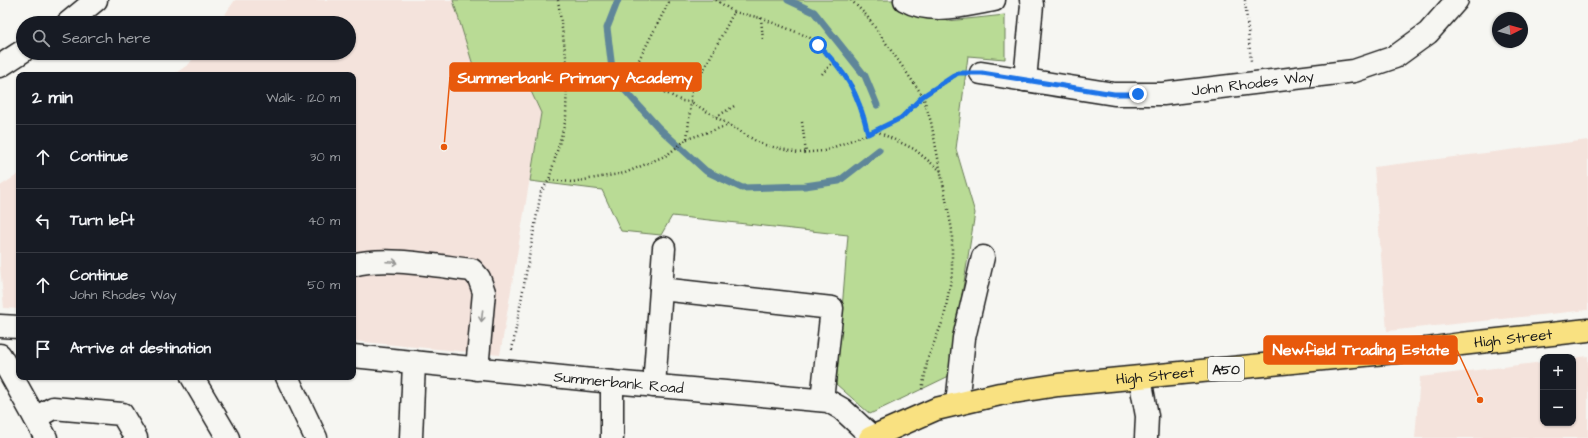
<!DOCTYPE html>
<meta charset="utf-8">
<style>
:root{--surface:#171b24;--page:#242831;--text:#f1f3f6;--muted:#9ea1a6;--line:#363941}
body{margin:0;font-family:"Architects Daughter",sans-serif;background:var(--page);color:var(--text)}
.controls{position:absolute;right:12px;bottom:12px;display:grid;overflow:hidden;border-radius:8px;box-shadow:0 1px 3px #0004}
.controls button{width:36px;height:36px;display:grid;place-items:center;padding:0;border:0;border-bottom:1px solid var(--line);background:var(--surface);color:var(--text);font:20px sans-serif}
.compass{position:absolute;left:1492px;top:12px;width:36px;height:36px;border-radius:50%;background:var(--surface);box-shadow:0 1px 3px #0004;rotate:84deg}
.stop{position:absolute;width:12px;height:12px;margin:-9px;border:3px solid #1a73e8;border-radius:50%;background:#fff}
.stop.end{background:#1a73e8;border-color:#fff;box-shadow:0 1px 4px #0008}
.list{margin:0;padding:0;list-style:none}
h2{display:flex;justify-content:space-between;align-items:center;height:52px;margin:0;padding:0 16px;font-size:17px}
h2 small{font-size:13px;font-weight:400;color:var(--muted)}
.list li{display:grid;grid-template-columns:26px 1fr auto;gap:12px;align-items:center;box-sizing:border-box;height:64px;padding:0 16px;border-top:1px solid var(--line)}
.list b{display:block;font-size:15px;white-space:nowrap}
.list p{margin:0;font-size:13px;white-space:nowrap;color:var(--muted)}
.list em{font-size:13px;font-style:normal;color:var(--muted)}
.icon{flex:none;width:22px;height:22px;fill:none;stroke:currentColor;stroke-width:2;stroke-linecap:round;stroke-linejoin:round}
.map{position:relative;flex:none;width:1588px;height:438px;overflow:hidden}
.search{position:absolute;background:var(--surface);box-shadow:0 1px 3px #0004;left:16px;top:16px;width:340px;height:44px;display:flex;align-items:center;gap:10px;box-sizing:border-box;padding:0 14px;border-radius:22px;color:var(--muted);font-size:15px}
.panel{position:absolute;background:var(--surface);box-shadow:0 1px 3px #0004;left:16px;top:72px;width:340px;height:308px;border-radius:8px}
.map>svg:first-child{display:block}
</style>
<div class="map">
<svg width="1588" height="438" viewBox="0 0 1588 438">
<rect width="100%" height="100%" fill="#f6f6f2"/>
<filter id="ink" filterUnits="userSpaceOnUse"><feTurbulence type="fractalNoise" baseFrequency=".025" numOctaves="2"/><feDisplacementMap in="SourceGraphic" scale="8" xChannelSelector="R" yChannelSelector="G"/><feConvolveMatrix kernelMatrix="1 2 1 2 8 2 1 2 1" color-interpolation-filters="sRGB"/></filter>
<g filter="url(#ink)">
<g fill="#f4e3dc">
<path d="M235,0H453L480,88L529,87L541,113L500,355L353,341V75H173L189,64L197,53H349V23H219Z"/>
<path d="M1588,140V310L1387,331L1374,167Z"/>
<path d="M19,174V309L4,308L0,266V186Z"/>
<path d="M1588,356V438H1415L1420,377L1543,362V423H1573V358Z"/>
</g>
<path fill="#b9db95" stroke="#6a7c58" d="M453,0H897L948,21L1005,15V59L968,56L956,149L975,213L949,376L870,414L836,384L848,235L672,216L661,235L621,231L602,190L530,181L541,113L529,87L480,88Z"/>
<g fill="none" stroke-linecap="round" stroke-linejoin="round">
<g stroke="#5f8699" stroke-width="7">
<path d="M618,0L607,28L613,77L658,127L706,171L742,188L805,186L839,181L879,150"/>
<path d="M788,0L814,12L865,76L877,105"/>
</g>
<g stroke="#1c1c1c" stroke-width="25">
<g id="minor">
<path d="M905,0C931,15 966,5 994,0"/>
<path d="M68,23L96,0"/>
<path d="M0,66L23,51"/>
<path id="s1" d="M981,73L1114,94H1163L1354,71L1395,57L1428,33L1457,0"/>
<path d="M1025,80L1032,5L1031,0"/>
<path d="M353,265C386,256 437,266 472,270L479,278L484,292L477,369"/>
<path d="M661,289L832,308L822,400"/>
<path d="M0,326L19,327"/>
<path d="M0,355L46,438"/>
<path id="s2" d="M353,356L612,382L828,401L842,409L872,437"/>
<path d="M192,377L228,438"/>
<path d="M287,377L316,438"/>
<path d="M1140,378L1147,416L1146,438"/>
<path d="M654,386L664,248"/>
<path d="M957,404L964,338L983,257"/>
<path d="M35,418L53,408L122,414L136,438"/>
<path d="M411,438L414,362"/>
<path d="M612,438V382"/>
</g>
</g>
<g stroke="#1c1c1c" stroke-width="25">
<g id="major">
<path id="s3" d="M870,438L936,409L1000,394L1058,385L1426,349L1461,344L1588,330"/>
</g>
</g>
<g stroke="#1c1c1c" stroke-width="2.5" stroke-dasharray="1 3" stroke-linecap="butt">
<path d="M558,0L567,64L566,119L549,180L572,182L625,173L667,155L687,139L691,102L682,101L631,75L670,0"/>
<path d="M716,0L734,12L691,94V102L761,144L798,153L824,151L875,131L901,118L923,96L959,73"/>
<path d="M851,0L867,16L923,96L931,122L952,230V274L944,318L928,358L922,390"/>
<path d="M1245,0L1251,61"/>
<path d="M734,12L761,18L809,37L834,61L852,86L863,114L868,134"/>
<path d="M761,18L763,40"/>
<path d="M822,74L834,61"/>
<path d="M716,117L736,105"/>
<path d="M802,122L806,153"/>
<path d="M876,131L914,149L941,171"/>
<path d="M687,139L729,125"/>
<path d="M512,350L541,192L549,180"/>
</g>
<use href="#minor" stroke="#f6f6f2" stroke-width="22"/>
<use href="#major" stroke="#f9e181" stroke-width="22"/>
</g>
<defs><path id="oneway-shaft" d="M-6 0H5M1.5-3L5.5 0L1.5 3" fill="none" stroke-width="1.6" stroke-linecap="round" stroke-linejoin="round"/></defs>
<g stroke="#949492">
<use href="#oneway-shaft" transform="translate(392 262) rotate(3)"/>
<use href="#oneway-shaft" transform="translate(482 316) rotate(96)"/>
</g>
</g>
<g fill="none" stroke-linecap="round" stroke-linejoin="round" filter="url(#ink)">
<path stroke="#1a73e8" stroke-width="5" d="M818,45C847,72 859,95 868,134L901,118L923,96L958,73H982L1114,94H1138"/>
</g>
<g text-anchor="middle" stroke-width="3" stroke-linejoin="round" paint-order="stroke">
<rect fill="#f6f6f2" stroke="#5d5d5c" stroke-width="1" x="1208" y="357" width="36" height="24" rx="3"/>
<g font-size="14" font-weight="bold" fill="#1c1c1c">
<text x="1226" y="374">A50</text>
</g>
<g font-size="15" fill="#1c1c1c" stroke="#f6f6f2">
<text dy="5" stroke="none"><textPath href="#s1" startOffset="274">John Rhodes Way</textPath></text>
<text dy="5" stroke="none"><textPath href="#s3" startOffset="654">High Street</textPath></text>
<text dy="5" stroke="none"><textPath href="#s3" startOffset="294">High Street</textPath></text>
<text dy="5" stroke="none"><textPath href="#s2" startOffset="267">Summerbank Road</textPath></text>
</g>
</g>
<path fill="none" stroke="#e8590c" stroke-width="1.5" d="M444 147L450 77M1480 400L1457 350"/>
<g fill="#e8590c" stroke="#f6f6f2" stroke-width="1.5">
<circle cx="444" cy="147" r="4"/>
<circle cx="1480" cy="400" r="4"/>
</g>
<g fill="#e8590c" stroke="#e8590c" stroke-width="1.5">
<rect x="450" y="63" width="251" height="28" rx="4"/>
<rect x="1264" y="336" width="193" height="28" rx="4"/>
</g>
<g font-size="16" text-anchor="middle" font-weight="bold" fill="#fff">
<text x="575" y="83">Summerbank Primary Academy</text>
<text x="1361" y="355">Newfield Trading Estate</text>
</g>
</svg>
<div class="controls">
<button>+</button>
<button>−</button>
</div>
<svg class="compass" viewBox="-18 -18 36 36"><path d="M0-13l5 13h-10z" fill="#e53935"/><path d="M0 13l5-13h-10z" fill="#9ea1a6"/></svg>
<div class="stop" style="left:818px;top:45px"></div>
<div class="stop end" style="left:1138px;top:94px"></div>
<div class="search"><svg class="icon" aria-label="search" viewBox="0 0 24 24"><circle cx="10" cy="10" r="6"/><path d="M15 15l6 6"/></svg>Search here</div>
<section class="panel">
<h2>2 min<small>Walk · 120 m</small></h2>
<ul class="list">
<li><svg class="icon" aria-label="ahead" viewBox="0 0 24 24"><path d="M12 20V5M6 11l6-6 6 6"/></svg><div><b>Continue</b></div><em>30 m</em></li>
<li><svg class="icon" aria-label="left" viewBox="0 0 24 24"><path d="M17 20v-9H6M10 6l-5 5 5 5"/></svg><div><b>Turn left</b></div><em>40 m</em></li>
<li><svg class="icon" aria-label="ahead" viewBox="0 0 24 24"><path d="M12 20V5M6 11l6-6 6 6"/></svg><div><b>Continue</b><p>John Rhodes Way</p></div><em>50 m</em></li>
<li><svg class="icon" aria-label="arrive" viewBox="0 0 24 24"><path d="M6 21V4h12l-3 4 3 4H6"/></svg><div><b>Arrive at destination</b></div></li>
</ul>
</section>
</div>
